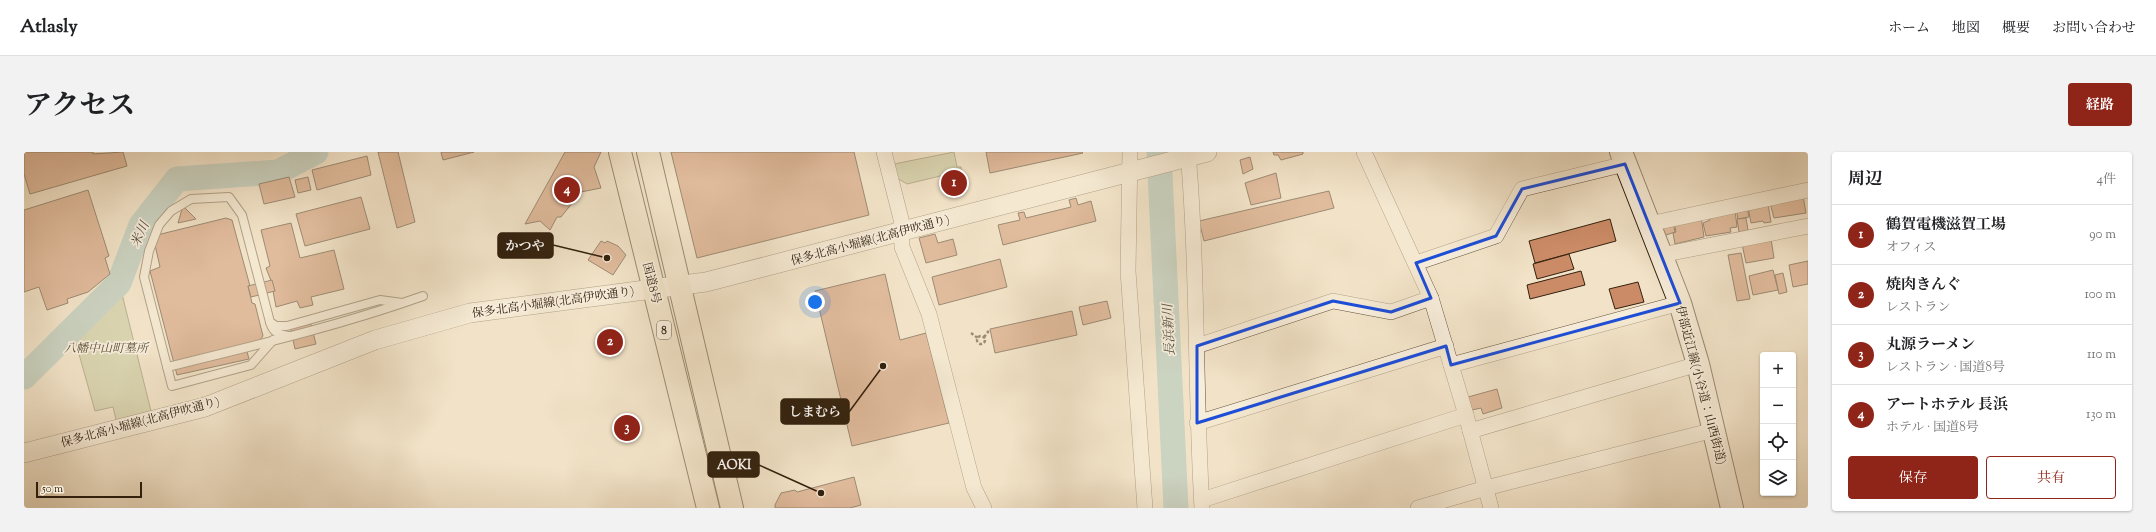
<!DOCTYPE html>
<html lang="ja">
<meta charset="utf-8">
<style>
:root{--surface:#fff;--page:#f2f2f2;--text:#202124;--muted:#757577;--line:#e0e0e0;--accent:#8f2418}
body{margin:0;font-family:"Sorts Mill Goudy","Noto Serif JP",serif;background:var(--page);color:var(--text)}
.controls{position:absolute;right:12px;bottom:12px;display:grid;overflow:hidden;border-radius:4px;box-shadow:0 1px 3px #0004}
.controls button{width:36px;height:36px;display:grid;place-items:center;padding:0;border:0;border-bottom:1px solid var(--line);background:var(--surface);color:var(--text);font:20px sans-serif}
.scale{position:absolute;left:12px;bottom:10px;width:106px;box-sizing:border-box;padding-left:4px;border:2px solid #33210e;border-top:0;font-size:11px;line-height:14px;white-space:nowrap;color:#33210e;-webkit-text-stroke:3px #f7eddb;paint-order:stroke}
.you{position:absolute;left:791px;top:150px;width:14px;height:14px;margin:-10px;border:3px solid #fff;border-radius:50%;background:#1a73e8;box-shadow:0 0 0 6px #1a73e833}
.badge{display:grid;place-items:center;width:26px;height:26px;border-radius:50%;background:var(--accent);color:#fff;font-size:13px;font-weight:700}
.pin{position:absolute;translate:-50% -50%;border:2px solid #fff;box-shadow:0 1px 4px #0006}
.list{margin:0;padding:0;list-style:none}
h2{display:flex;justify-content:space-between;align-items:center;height:52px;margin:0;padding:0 16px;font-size:17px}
h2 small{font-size:13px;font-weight:400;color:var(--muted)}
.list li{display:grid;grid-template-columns:26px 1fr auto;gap:12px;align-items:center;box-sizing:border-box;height:60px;padding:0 16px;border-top:1px solid var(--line)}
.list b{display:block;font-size:15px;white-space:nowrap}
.list p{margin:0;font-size:13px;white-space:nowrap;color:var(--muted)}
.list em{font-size:13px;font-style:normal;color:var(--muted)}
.actions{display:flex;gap:8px;padding:12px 16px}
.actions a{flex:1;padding:9px 0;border:1px solid var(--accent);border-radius:4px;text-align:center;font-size:14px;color:var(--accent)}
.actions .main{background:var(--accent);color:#fff}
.icon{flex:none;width:22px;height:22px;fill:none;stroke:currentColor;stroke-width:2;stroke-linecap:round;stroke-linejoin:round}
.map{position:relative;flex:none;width:1784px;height:356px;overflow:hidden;border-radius:4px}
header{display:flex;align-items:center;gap:24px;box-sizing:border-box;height:56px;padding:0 20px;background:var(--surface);border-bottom:1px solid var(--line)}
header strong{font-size:19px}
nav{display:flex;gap:22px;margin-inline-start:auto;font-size:14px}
.intro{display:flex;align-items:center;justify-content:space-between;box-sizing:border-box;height:96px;padding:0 24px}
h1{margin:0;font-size:28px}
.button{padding:10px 18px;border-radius:4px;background:var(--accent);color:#fff;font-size:14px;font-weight:700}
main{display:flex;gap:24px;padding:0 24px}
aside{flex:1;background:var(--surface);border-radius:4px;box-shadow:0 1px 3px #0004}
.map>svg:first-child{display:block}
</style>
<header>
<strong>Atlasly</strong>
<nav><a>ホーム</a><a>地図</a><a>概要</a><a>お問い合わせ</a></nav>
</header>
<div class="intro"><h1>アクセス</h1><a class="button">経路</a></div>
<main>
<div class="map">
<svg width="1784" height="356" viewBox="0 0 1784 356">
<rect width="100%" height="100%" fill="#f2e3c8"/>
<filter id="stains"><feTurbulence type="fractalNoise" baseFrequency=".005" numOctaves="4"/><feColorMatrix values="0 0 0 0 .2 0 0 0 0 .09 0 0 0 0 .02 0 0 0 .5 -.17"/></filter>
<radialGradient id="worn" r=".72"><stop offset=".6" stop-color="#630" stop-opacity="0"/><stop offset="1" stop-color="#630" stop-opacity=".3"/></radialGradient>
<g fill="#bdc394" stroke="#787251">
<path d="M930,0L933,15H937V19L883,32L873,26L870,12Z"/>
<path d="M98,142L127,259L92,268L89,255L71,259L51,188L74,163Z"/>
</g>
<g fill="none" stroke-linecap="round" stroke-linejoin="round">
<g stroke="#9bbeb8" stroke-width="25">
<path d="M1135,0L1152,356"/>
<path d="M0,225L95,131L117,73L153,27L254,20L292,0"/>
</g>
</g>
<g fill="#cb8b66" stroke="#33210e">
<path d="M0,0H69V2L99,0L103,14L6,42L0,22Z"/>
<path d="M354,0H374L391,70L373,76Z"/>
<path d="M417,0H450L419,8Z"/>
<path d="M541,0H577L570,15L577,36L557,40L537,65H533L526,78L516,69L501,72Z"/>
<path d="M647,0H830L845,63L673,106Z"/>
<path d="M962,0H1058L1059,1L966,21Z"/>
<path d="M1249,0H1279V2L1257,8L1254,3H1250Z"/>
<path d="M343,4L347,23L293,38L288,18Z"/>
<path d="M1226,5L1229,17L1219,22L1216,8Z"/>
<path d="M1252,21L1257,46L1227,53L1221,31Z"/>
<path d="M265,25L271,45L240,52L235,32Z"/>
<path d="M284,25L287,38L274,41L271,28Z"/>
<path d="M64,38L85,104L81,106L86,122L64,140L43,147L44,151L23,158L15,135L0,140V58Z"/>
<path d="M1305,39L1310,56L1180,89L1175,69Z"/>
<path d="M1779,44L1782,61L1750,66L1746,51Z"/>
<path d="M337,45L346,77L281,94L272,62Z"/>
<path d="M1052,46L1054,53L1067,49L1072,69L979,93L974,73L996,68L994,61L1000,60L1002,66L1047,55L1045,48Z"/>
<path d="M1744,52L1747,70L1740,71L1739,69L1727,71L1724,55Z"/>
<path d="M159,54L172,67L154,71Z"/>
<path d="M1723,55L1725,65L1714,67L1712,57Z"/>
<path d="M1711,58L1713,75L1706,76L1707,80L1682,84L1679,71L1686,68L1685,63Z"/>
<path d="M1677,64L1680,85L1651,92L1649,81L1652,80L1650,70Z"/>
<path d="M202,66L208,68L226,134H224L228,151L231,152L239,184L236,188L221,192L225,207L153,223L126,119L136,115L129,84Z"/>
<path d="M1722,66L1724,78L1715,80L1713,67Z"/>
<path d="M1586,67L1592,89L1511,111L1505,89Z"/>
<path d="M1649,70L1651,80L1639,84L1637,73Z"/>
<path d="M267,71L276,106L310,98L320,137L287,145L289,153L276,156L273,149L252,155L249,139H251L242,116L246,114L237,78Z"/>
<path d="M911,82L914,91L929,87L933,103L902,111L895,86Z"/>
<path d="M1747,87L1750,106L1722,111L1718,92Z"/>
<path d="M577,89L581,91L583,89L594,94L602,103L589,123L564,108Z"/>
<path d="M1717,101L1726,147L1713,149L1704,103Z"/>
<path d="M1545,102L1550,117L1513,127L1509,112Z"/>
<path d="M976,107L983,135L915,153L908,125Z"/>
<path d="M1784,109V132L1769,135L1765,113Z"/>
<path d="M1749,118L1754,138L1729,143L1725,124Z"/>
<path d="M1557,119L1561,133L1506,147L1503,133Z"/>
<path d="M1759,121L1763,140L1755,142L1751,123Z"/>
<path d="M861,122L876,188L902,181L925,271L828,294L791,139Z"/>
<path d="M248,128L251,139L227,145L224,134Z"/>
<path d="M1614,130L1620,150L1591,157L1585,137Z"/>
<path d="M1083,149L1087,166L1059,173L1055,155Z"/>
<path d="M1048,159L1053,183L971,201L966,177Z"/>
<path d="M286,169L292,192L271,197L266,173Z"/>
<path d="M1473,237L1478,256L1459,262L1457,256L1448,258L1444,245Z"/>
<path d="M830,325L837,353L826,356H751V353L757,341L771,338L773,340Z"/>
</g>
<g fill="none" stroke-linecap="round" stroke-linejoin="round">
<g stroke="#63523c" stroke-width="10">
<g id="service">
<path d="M246,170C249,180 253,182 264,184"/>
<path d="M249,188L227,213L148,234L120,125L125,99L135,73L147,59L167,47L205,45L218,63L246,170L252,174H263L356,148L378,151"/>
<path d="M143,215C229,194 315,174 399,144"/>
</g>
</g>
<g stroke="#63523c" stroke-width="16">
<g id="minor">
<path d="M860,0L877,67L878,95L905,162L950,336L960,356"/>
<path d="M1106,0L1104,119L1121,356"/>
<path d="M1164,0C1174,118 1171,237 1178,356"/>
<path d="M1340,0L1407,146L1442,263L1467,356"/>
<path d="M1625,72L1784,38"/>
<path d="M1637,103L1784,74"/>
<path d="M1392,111L1472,84L1498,37L1601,12"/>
<path d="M1173,194L1309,149L1367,160L1407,146"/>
<path d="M1427,213L1656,151"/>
<path d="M1173,271L1422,194"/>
<path d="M1446,279L1674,212"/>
<path d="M1178,348L1442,263"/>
<path d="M1394,356L1462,336L1690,278"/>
</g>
</g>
<g stroke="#63523c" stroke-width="20">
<path id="tertiary" d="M0,301L181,255L351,188L446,161L682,130L1183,0"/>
</g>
<g stroke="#33210e" stroke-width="24">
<path id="secondary" d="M1597,0L1656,151L1674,212L1708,356"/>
</g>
<g stroke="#33210e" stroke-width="24">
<g id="trunk">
<path d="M596,0L684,356"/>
<path d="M624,0L708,356"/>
</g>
</g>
<g stroke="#33210e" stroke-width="2.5" stroke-dasharray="3 2" stroke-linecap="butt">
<path d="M947,181L954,186"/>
<circle cx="957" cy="188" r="4"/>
<path d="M960,185L964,180V177"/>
</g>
<use href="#service" stroke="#f7eddb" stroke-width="8"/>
<use href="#minor" stroke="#f7eddb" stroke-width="15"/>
<use href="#tertiary" stroke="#f7eddb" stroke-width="19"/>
<use href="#secondary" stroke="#f7eddb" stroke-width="22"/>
<use href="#trunk" stroke="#f2e3c8" stroke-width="22"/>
</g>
<path d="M0 0H1784V356H0ZM1601,12L1656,151L1427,213L1422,194L1173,271V194L1309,149L1367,160L1407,146L1392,111L1472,84L1498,37Z" fill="#f2e3c8" fill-opacity=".55" fill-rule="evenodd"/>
<path fill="none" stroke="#1d4ed8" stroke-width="3" stroke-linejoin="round" d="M1601,12L1656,151L1427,213L1422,194L1173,271V194L1309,149L1367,160L1407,146L1392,111L1472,84L1498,37Z"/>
<g text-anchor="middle" stroke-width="3.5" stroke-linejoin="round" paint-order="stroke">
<rect fill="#f7eddb" stroke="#6e5e4c" stroke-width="1" x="633" y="169" width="14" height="18" rx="3"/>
<g font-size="11" font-weight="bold" fill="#33210e">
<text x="640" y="182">8</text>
</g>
<g font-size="12" fill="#33210e" stroke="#f7eddb">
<text transform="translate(846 88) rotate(-15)" y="4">保多北高小堀線(北高伊吹通り)</text>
<text transform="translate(628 131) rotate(76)" y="4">国道8号</text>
<text transform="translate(529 150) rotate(-8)" y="4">保多北高小堀線(北高伊吹通り)</text>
<text transform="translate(1677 233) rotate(75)" y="4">伊部近江線(小谷道：山西街道)</text>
<text transform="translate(116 270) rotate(-15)" y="4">保多北高小堀線(北高伊吹通り)</text>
</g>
<g font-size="12" font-style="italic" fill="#5c5236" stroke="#f7eddb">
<text x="82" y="200">八幡中山町墓所</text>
</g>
<g font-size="13" font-style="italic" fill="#525041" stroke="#f7eddb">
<text transform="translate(115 82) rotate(-65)" y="5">米川</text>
<text transform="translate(1144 178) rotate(-93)" y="5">長浜新川</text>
</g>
</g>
<path fill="none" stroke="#33210e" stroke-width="1.5" d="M583 106L529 93M859 214L825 260M797 341L735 313"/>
<g fill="#33210e" stroke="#f7eddb" stroke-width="1.5">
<circle cx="583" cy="106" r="4"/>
<circle cx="859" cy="214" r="4"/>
<circle cx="797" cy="341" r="4"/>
</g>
<g fill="#33210e" stroke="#33210e" stroke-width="1.5">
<rect x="474" y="81" width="55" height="25" rx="4"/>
<rect x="757" y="247" width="68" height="25" rx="4"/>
<rect x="684" y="300" width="51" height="25" rx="4"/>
</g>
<g font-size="13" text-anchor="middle" font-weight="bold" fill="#fff">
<text x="501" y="98">かつや</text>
<text x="791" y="264">しまむら</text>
<text x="710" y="317">AOKI</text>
</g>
<rect width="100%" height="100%" filter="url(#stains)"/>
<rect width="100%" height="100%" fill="url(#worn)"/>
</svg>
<div class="controls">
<button>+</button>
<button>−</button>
<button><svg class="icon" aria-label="locate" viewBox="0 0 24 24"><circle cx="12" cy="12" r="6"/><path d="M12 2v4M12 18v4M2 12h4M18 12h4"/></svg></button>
<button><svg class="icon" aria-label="layers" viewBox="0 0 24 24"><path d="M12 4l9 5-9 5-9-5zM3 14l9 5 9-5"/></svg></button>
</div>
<div class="scale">50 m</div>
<div class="you"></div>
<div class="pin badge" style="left:930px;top:31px">1</div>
<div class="pin badge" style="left:586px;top:190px">2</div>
<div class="pin badge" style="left:603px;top:276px">3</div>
<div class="pin badge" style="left:543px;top:38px">4</div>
</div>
<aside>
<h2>周辺<small>4件</small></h2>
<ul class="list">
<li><span class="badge">1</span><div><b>鶴賀電機滋賀工場</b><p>オフィス</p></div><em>90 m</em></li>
<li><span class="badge">2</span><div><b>焼肉きんぐ</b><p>レストラン</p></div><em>100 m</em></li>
<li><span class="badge">3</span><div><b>丸源ラーメン</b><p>レストラン · 国道8号</p></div><em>110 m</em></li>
<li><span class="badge">4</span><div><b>アートホテル 長浜</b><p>ホテル · 国道8号</p></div><em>130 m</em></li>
</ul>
<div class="actions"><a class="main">保存</a><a>共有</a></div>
</aside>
</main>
